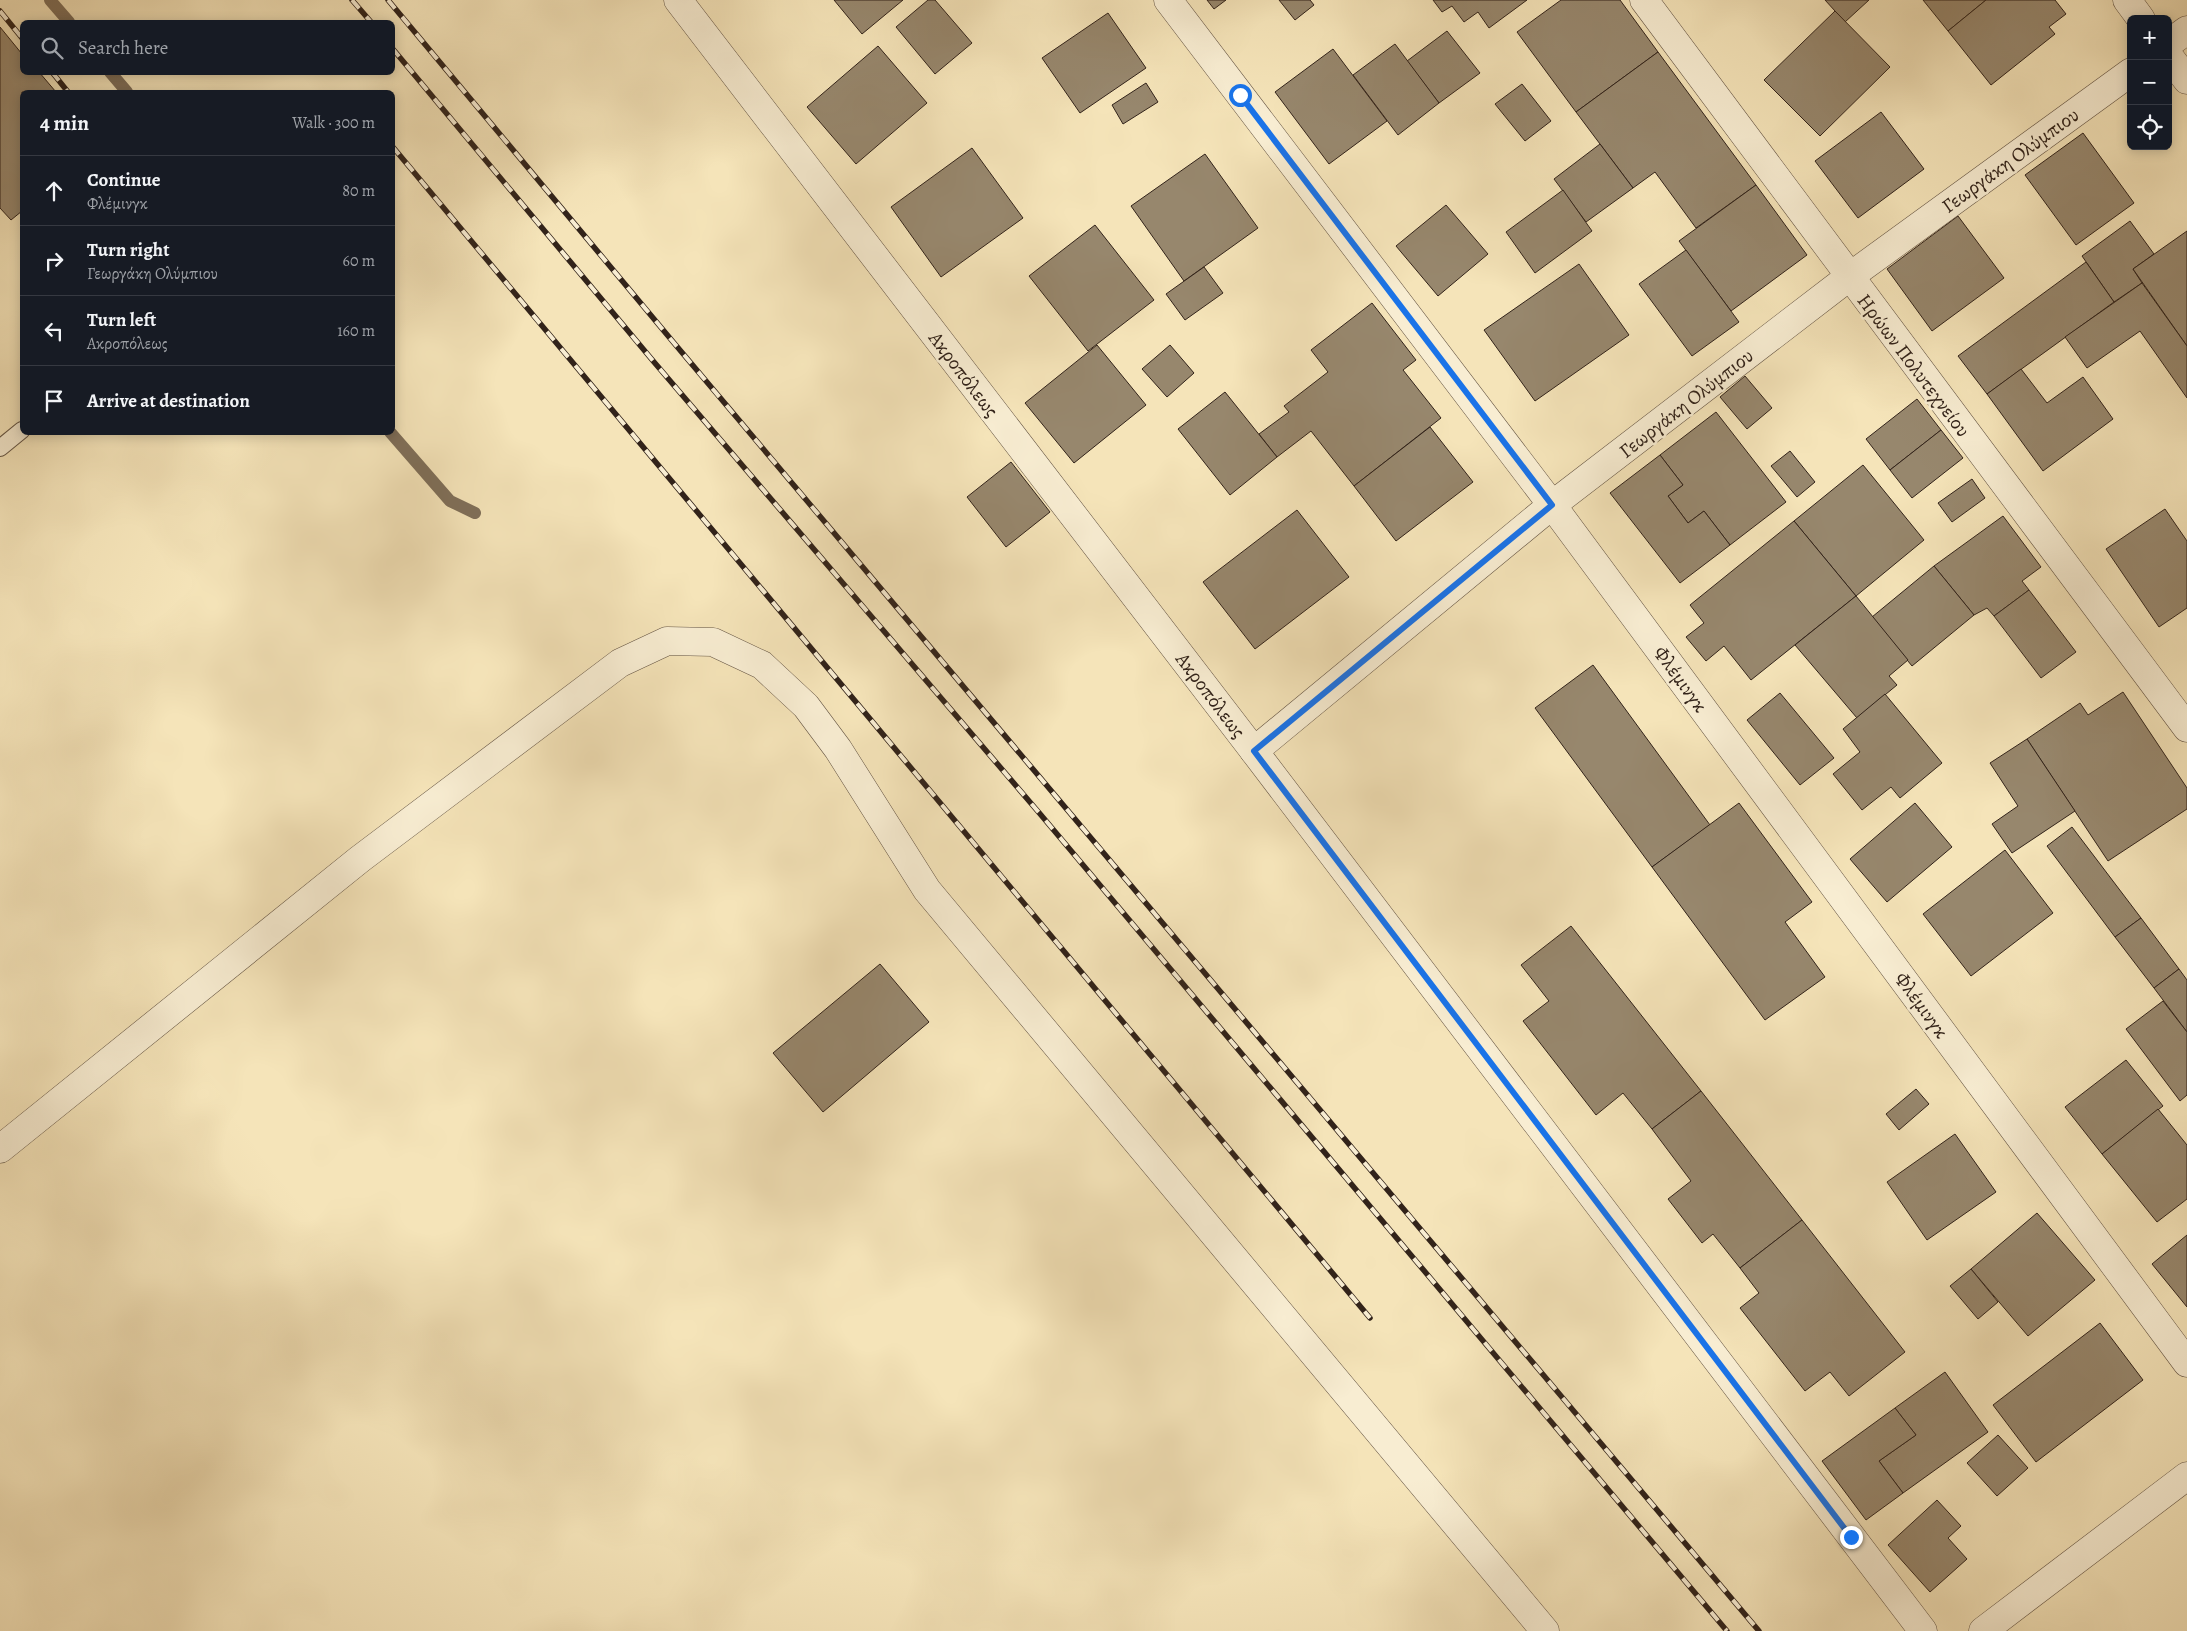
<!DOCTYPE html>
<meta charset="utf-8">
<style>
:root{--surface:#171b24;--page:#242831;--text:#f1f3f6;--muted:#9ea1a6;--line:#363941}
body{margin:0;font-family:Alegreya,serif;background:var(--page);color:var(--text)}
.controls{position:absolute;right:15px;top:15px;display:grid;overflow:hidden;border-radius:8px;box-shadow:0 2px 12px #0003}
.controls button{width:45px;height:45px;display:grid;place-items:center;padding:0;border:0;border-bottom:1px solid var(--line);background:var(--surface);color:var(--text);font:25px sans-serif}
.stop{position:absolute;width:15px;height:15px;margin:-11px;border:4px solid #1a73e8;border-radius:50%;background:#fff}
.stop.end{background:#1a73e8;border-color:#fff;box-shadow:0 1px 5px #0008}
.list{margin:0;padding:0;list-style:none}
h2{display:flex;justify-content:space-between;align-items:center;height:65px;margin:0;padding:0 20px;font-size:21px}
h2 small{font-size:16px;font-weight:400;color:var(--muted)}
.list li{display:grid;grid-template-columns:32px 1fr auto;gap:15px;align-items:center;box-sizing:border-box;height:70px;padding:0 20px;border-top:1px solid var(--line)}
.list b{display:block;font-size:19px;white-space:nowrap}
.list p{margin:0;font-size:16px;white-space:nowrap;color:var(--muted)}
.list em{font-size:16px;font-style:normal;color:var(--muted)}
.icon{flex:none;width:28px;height:28px;fill:none;stroke:currentColor;stroke-width:2;stroke-linecap:round;stroke-linejoin:round}
.map{position:relative;flex:none;width:2187px;height:1631px;overflow:hidden}
.search{position:absolute;background:var(--surface);box-shadow:0 2px 12px #0003;left:20px;top:20px;width:375px;height:55px;display:flex;align-items:center;gap:12px;box-sizing:border-box;padding:0 18px;border-radius:8px;color:var(--muted);font-size:19px}
.panel{position:absolute;background:var(--surface);box-shadow:0 2px 12px #0003;left:20px;top:90px;width:375px;height:345px;border-radius:8px}
.map>svg:first-child{display:block}
</style>
<div class="map">
<svg width="2187" height="1631" viewBox="0 0 2187 1631">
<rect width="100%" height="100%" fill="#f5e4b9"/>
<filter id="stains"><feTurbulence type="fractalNoise" baseFrequency=".004" numOctaves="4"/><feColorMatrix values="0 0 0 0 .2 0 0 0 0 .09 0 0 0 0 .02 0 0 0 .5 -.17"/></filter>
<radialGradient id="worn" r=".72"><stop offset=".6" stop-color="#630" stop-opacity="0"/><stop offset="1" stop-color="#630" stop-opacity=".3"/></radialGradient>
<g fill="none" stroke-linecap="round" stroke-linejoin="round">
<g stroke="#7f6f59" stroke-width="12">
<path d="M50,0L69,22"/>
<path d="M110,72L127,92"/>
<path d="M390,432L450,501L475,513"/>
</g>
</g>
<g fill="#97876d" stroke="#32231a">
<path d="M834,0H903L862,34Z"/>
<path d="M928,0H935L972,43L935,74L896,27Z"/>
<path d="M1207,0H1226L1214,9Z"/>
<path d="M1279,0H1310L1314,5L1295,20Z"/>
<path d="M1433,0H1527L1489,28L1478,12L1464,22L1452,6L1442,12Z"/>
<path d="M1561,0H1620L1658,52L1576,112L1517,32Z"/>
<path d="M1825,0H1869L1845,22Z"/>
<path d="M1923,0H1986L1948,31Z"/>
<path d="M1986,0H2055L2066,14L2049,27L2055,34L1991,85L1948,31Z"/>
<path d="M1835,11L1890,67L1820,136L1764,80Z"/>
<path d="M1108,13L1146,68L1080,113L1042,58Z"/>
<path d="M0,27L22,54V72H39L56,92H22V211L11,220L0,208Z"/>
<path d="M1447,31L1480,73L1439,103L1407,61Z"/>
<path d="M1395,44L1439,103L1398,135L1353,75Z"/>
<path d="M878,46L927,103L856,164L807,107Z"/>
<path d="M1333,49L1387,121L1329,164L1275,92Z"/>
<path d="M1658,52L1756,185L1696,228L1655,172L1633,188L1576,112Z"/>
<path d="M1146,83L1158,102L1123,124L1112,105Z"/>
<path d="M1522,84L1551,121L1525,141L1495,104Z"/>
<path d="M1881,112L1924,169L1858,218L1815,161Z"/>
<path d="M2083,133L2134,203L2076,245L2025,175Z"/>
<path d="M1600,144L1633,188L1586,222L1554,179Z"/>
<path d="M972,148L1023,218L941,277L891,207Z"/>
<path d="M1205,154L1258,228L1184,281L1131,206Z"/>
<path d="M1756,185L1807,255L1731,311L1679,241Z"/>
<path d="M1563,190L1592,231L1535,273L1506,232Z"/>
<path d="M1446,205L1488,254L1438,296L1396,246Z"/>
<path d="M1958,216L2004,278L1932,331L1887,269Z"/>
<path d="M2130,221L2154,254L2133,269L2142,283L2114,302L2082,256Z"/>
<path d="M1095,225L1154,300L1088,351L1029,276Z"/>
<path d="M2187,231V346L2133,269Z"/>
<path d="M1686,250L1739,322L1692,356L1639,284Z"/>
<path d="M2086,262L2114,302L1987,394L1958,356Z"/>
<path d="M1579,264L1629,335L1535,401L1484,330Z"/>
<path d="M1204,267L1223,293L1185,320L1166,294Z"/>
<path d="M2142,283L2187,346V398L2140,331L2087,368L2065,337Z"/>
<path d="M1372,303L1416,360L1403,370L1441,418L1354,486L1311,431L1277,457L1259,434L1289,412L1284,406L1328,372L1311,350Z"/>
<path d="M1097,345L1146,405L1074,463L1025,403Z"/>
<path d="M1170,345L1194,373L1167,397L1142,369Z"/>
<path d="M2021,369L2047,403L2083,377L2113,419L2043,471L1987,394Z"/>
<path d="M1745,376L1772,408L1747,429L1720,397Z"/>
<path d="M1225,392L1277,457L1230,495L1178,429Z"/>
<path d="M1917,399L1941,430L1890,470L1866,439Z"/>
<path d="M1716,412L1786,502L1730,545L1704,511L1688,523L1668,496L1683,485L1660,455Z"/>
<path d="M1430,427L1473,482L1396,541L1354,486Z"/>
<path d="M1941,430L1963,458L1912,498L1890,470Z"/>
<path d="M1790,451L1815,482L1797,497L1771,466Z"/>
<path d="M1660,455L1683,485L1668,496L1688,523L1704,511L1730,545L1680,583L1610,493Z"/>
<path d="M1011,462L1050,512L1006,547L967,497Z"/>
<path d="M1863,465L1924,540L1856,596L1794,521Z"/>
<path d="M1972,479L1985,498L1952,522L1938,503Z"/>
<path d="M2165,509L2187,541V608L2159,627L2106,549Z"/>
<path d="M1297,510L1349,577L1255,649L1203,582Z"/>
<path d="M2003,516L2041,567L2022,581L2029,590L1994,616L1987,608L1974,615L1934,566Z"/>
<path d="M1794,521L1856,596L1751,680L1724,646L1706,661L1686,637L1704,623L1690,605Z"/>
<path d="M1934,566L1974,615L1912,666L1872,617Z"/>
<path d="M2029,590L2076,652L2041,678L1994,616Z"/>
<path d="M1856,596L1908,660L1889,676L1897,685L1857,718L1795,645Z"/>
<path d="M1593,665L1710,825L1652,867L1535,708Z"/>
<path d="M2123,692L2187,788V809L2108,861L2027,739L2080,703L2088,715Z"/>
<path d="M1780,693L1834,758L1800,785L1747,720Z"/>
<path d="M1885,694L1942,763L1900,798L1891,787L1862,810L1833,774L1860,752L1843,729Z"/>
<path d="M2027,739L2075,811L2012,853L1992,824L2018,806L1990,763Z"/>
<path d="M1739,803L1812,902L1785,922L1825,977L1765,1020L1652,867Z"/>
<path d="M1915,803L1952,847L1887,902L1850,859Z"/>
<path d="M2072,827L2141,918L2115,937L2047,846Z"/>
<path d="M2005,850L2053,913L1971,976L1923,914Z"/>
<path d="M2141,918L2179,969L2154,988L2115,937Z"/>
<path d="M1571,926L1701,1091L1652,1129L1623,1093L1596,1115L1523,1021L1549,1001L1521,965Z"/>
<path d="M880,964L929,1022L823,1112L773,1053Z"/>
<path d="M2179,969L2187,980V1032L2154,988Z"/>
<path d="M2163,1001L2187,1032V1095L2180,1101L2126,1029Z"/>
<path d="M2126,1060L2163,1106L2102,1154L2065,1107Z"/>
<path d="M1916,1089L1929,1104L1899,1130L1886,1114Z"/>
<path d="M1701,1091L1802,1220L1740,1268L1713,1234L1702,1243L1668,1199L1691,1181L1652,1129Z"/>
<path d="M2158,1109L2187,1145V1199L2157,1222L2102,1154Z"/>
<path d="M1955,1134L1996,1192L1927,1240L1887,1182Z"/>
<path d="M2037,1213L2095,1280L2028,1336L1971,1269Z"/>
<path d="M1802,1220L1905,1352L1849,1396L1830,1372L1805,1391L1740,1308L1759,1293L1740,1268Z"/>
<path d="M2187,1235V1307L2152,1264Z"/>
<path d="M1971,1269L1998,1302L1978,1319L1950,1286Z"/>
<path d="M2100,1323L2143,1380L2036,1462L1993,1405Z"/>
<path d="M1945,1372L1988,1432L1903,1493L1879,1461L1916,1435L1895,1408Z"/>
<path d="M1895,1408L1916,1435L1879,1461L1903,1493L1866,1520L1822,1461Z"/>
<path d="M1998,1435L2028,1468L1997,1496L1967,1463Z"/>
<path d="M1937,1500L1961,1526L1948,1538L1967,1559L1930,1592L1888,1545Z"/>
</g>
<g fill="none" stroke-linecap="round" stroke-linejoin="round">
<g stroke="#635342" stroke-width="18">
<path id="service" d="M0,448L22,430"/>
</g>
<g stroke="#635342" stroke-width="29">
<g id="minor">
<path d="M678,0L1254,751L1923,1631"/>
<path d="M1168,0L1552,505L2187,1363"/>
<path d="M1644,0L2187,728"/>
<path d="M2127,0L2141,19"/>
<path d="M2168,44L2187,30"/>
<path d="M2168,55L2187,80"/>
<path d="M1254,751L1552,505L1849,277L2131,72"/>
<path d="M0,1149L360,859L620,663L667,641L713,642L762,665L806,706L838,749L927,890L1545,1631"/>
<path d="M1983,1631L2187,1476"/>
</g>
</g>
<use href="#service" stroke="#f8edd2" stroke-width="16"/>
<use href="#minor" stroke="#f8edd2" stroke-width="28"/>
<g stroke="#32231a" stroke-width="5.5">
<g id="rail">
<path d="M352,0L371,22"/>
<path d="M388,0L674,343L1759,1631"/>
<path d="M0,11L22,38"/>
<path d="M392,48L654,362L1041,815L1727,1631"/>
<path d="M52,72L68,92"/>
<path d="M392,146L1370,1318"/>
</g>
</g>
<use href="#rail" stroke="#f8edd2" stroke-width="4" stroke-dasharray="11" stroke-linecap="butt"/>
</g>
<g fill="none" stroke-linecap="round" stroke-linejoin="round">
<path stroke="#1a73e8" stroke-width="6" d="M1240,95L1552,505L1254,751L1851,1537"/>
</g>
<g text-anchor="middle" stroke-width="5" stroke-linejoin="round" paint-order="stroke">
<g font-size="20" fill="#32231a" stroke="#f8edd2">
<text transform="translate(2010 160) rotate(-36)" y="7">Γεωργάκη Ολύμπιου</text>
<text transform="translate(1914 365) rotate(53)" y="7">Ηρώων Πολυτεχνείου</text>
<text transform="translate(964 374) rotate(53)" y="7">Ακροπόλεως</text>
<text transform="translate(1686 403) rotate(-38)" y="7">Γεωργάκη Ολύμπιου</text>
<text transform="translate(1681 679) rotate(54)" y="7">Φλέμινγκ</text>
<text transform="translate(1211 695) rotate(53)" y="7">Ακροπόλεως</text>
<text transform="translate(1922 1005) rotate(54)" y="7">Φλέμινγκ</text>
</g>
</g>
<rect width="100%" height="100%" filter="url(#stains)"/>
<rect width="100%" height="100%" fill="url(#worn)"/>
</svg>
<div class="controls">
<button>+</button>
<button>−</button>
<button><svg class="icon" aria-label="locate" viewBox="0 0 24 24"><circle cx="12" cy="12" r="6"/><path d="M12 2v4M12 18v4M2 12h4M18 12h4"/></svg></button>
</div>
<div class="stop" style="left:1240px;top:95px"></div>
<div class="stop end" style="left:1851px;top:1537px"></div>
<div class="search"><svg class="icon" aria-label="search" viewBox="0 0 24 24"><circle cx="10" cy="10" r="6"/><path d="M15 15l6 6"/></svg>Search here</div>
<section class="panel">
<h2>4 min<small>Walk · 300 m</small></h2>
<ul class="list">
<li><svg class="icon" aria-label="ahead" viewBox="0 0 24 24"><path d="M12 20V5M6 11l6-6 6 6"/></svg><div><b>Continue</b><p>Φλέμινγκ</p></div><em>80 m</em></li>
<li><svg class="icon" aria-label="right" viewBox="0 0 24 24"><path d="M7 20v-9h11M14 6l5 5-5 5"/></svg><div><b>Turn right</b><p>Γεωργάκη Ολύμπιου</p></div><em>60 m</em></li>
<li><svg class="icon" aria-label="left" viewBox="0 0 24 24"><path d="M17 20v-9H6M10 6l-5 5 5 5"/></svg><div><b>Turn left</b><p>Ακροπόλεως</p></div><em>160 m</em></li>
<li><svg class="icon" aria-label="arrive" viewBox="0 0 24 24"><path d="M6 21V4h12l-3 4 3 4H6"/></svg><div><b>Arrive at destination</b></div></li>
</ul>
</section>
</div>
